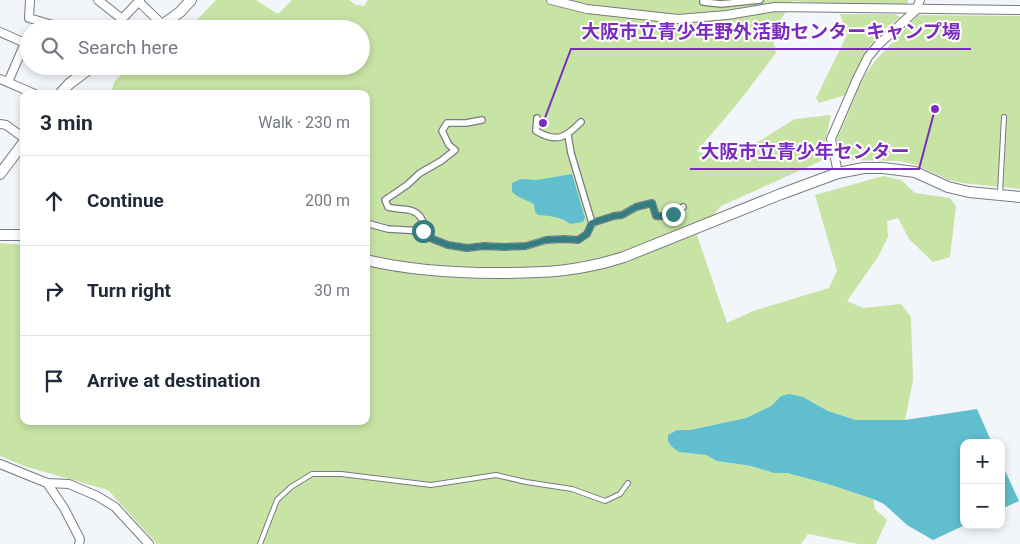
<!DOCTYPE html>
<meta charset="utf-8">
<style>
:root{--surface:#fff;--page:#f2f2f3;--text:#1f2937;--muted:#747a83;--line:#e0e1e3}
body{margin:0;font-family:Roboto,"Noto Sans JP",sans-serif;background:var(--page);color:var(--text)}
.controls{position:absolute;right:15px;bottom:15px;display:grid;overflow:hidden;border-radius:10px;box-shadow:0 2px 8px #0003}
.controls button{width:45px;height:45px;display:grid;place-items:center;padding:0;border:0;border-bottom:1px solid var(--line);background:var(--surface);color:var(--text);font:25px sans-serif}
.stop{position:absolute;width:15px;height:15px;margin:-11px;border:4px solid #347d81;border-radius:50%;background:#fff}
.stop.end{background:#347d81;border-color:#fff;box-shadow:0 1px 5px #0008}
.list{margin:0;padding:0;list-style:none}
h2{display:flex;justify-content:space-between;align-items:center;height:65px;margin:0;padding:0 20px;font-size:21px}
h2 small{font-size:16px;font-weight:400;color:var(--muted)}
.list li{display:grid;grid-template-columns:32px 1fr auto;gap:15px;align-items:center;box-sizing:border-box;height:90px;padding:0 20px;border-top:1px solid var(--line)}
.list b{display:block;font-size:19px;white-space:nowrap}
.list em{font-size:16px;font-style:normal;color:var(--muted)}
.icon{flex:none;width:28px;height:28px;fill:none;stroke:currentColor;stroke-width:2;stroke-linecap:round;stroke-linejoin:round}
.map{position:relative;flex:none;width:1020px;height:544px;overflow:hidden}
.search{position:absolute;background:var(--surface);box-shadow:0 2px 8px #0003;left:20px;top:20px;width:350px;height:55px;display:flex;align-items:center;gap:12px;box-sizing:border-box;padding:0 18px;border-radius:28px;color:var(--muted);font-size:19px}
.panel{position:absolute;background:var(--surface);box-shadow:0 2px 8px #0003;left:20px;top:90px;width:350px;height:335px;border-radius:10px}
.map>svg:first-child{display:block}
</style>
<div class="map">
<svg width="1020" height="544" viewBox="0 0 1020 544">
<rect width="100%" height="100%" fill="#f2f5fa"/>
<g fill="#c7e4a5">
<path d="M216,0H256L278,14L292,0H349L356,5L364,6L368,0H908L906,10L793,1L772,33L776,53L738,103L697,151L725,162L795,119L831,115L821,161L721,206L697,235L727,323L753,311L829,288L837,271L815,195L883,176L901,180L915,193L950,198L956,206L950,257L933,262L909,239L898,218L887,221L888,237L878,257L847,301L863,308L901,304L911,317L913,380L905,420H856L828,411L803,397L781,396L771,406L746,418L690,430H677L668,435L679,452L706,455L717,461L751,466L774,473H787L828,484L873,499L875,509L887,520L876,544H859L808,534L801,544H157L108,490L27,467L0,456V243L24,245V421H366V94H111L114,82L126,70L157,72L163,66H361V29H188Z"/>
<path d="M840,14H894L901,17L881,31L867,50L845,95L819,103L816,98L847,35Z"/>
<path d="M918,15L1020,16V189L962,183L949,180L916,165L900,161L841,160L837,139L863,78L875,61Z"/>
</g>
<g fill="#61bece">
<path d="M572,174L585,218L583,222L570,224C560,216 550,216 538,215L535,212L534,204L517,196L512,192V183L521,179L537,180Z"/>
<path d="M789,394L803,397L828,411L856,420H905L977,409L992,443H964V525H965L933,540L907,525L884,504L873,499L828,484L787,473H774L751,466L717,461L706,455L679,452L671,446L668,441V435L677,430H690L746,418L771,406L781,396Z"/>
<path d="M1001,462L1019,501L1001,509Z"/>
</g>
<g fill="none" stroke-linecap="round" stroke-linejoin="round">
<g stroke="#787b7f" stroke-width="6">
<g id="service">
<path d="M1000,193L1004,117"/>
<path d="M260,544L277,500L291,487L312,474H341L431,485L496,475L526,482L572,489L605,501L620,494L628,483"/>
</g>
</g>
<g stroke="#787b7f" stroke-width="8">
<g id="pedestrian">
<path d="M703,0V2L721,4L760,0"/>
<path d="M537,118L536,131C557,143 565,138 581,122"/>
<path d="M366,223L388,229L423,231L430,238L448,245L467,248L484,246L505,247L526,246L546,240L564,239L578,240L587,234L592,223L571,153L568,135"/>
<path d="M592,223L614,216L622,215L636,207L652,203L656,216C668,217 673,214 683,207"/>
<path d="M425,230C425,224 423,222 421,218C414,206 399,211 388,207L385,200L407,185L420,173L441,161L455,150L449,145L442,131L447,123H466L482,120"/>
</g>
</g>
<g stroke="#787b7f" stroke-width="10">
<g id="minor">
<path d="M30,0L29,18L66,29"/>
<path d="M98,0L122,19L140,0"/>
<path d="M551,0L587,9L678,19L727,15L775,7L1020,10"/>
<path d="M139,2L163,25"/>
<path d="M0,32L25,43L8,82"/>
<path d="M0,79L35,94"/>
<path d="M0,124L6,125L24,138"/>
<path d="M838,173L831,139L857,79L868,57L878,45L916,10L920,0"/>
<path d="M0,464L47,483L69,484L97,496L115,507L149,544"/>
<path d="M47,483L64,508L80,539L79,544"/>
</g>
</g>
<g stroke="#787b7f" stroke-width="12">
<g id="tertiary">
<path d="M157,29L180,12L191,0"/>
<path d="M60,94L69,84L93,66"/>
<path d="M0,174L24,142"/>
<path d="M0,235H24"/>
<path d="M366,260C409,270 452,273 496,273C544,273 577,272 624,257L781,194L838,173L864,168H883L915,172L948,187L969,192L1020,197"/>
</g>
</g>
<use href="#service" stroke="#fff" stroke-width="4"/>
<use href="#pedestrian" stroke="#fff" stroke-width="5.5"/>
<use href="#minor" stroke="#fff" stroke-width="8"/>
<use href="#tertiary" stroke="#fff" stroke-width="10"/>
</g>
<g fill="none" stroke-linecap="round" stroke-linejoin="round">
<path stroke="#347d81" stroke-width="6" d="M423,231L430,238L448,245L467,248L484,246L505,247L526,246L546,240L564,239L578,240L587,234L592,223L614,216L622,215L636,207L652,203L656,216H665L673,214"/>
</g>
<path fill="none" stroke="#7b2cbf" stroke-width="2" d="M543 123L571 49H971M935 109L919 169H690"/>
<g fill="#7b2cbf" stroke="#fff" stroke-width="2">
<circle cx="543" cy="123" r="5"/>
<circle cx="935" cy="109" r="5"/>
</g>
<g font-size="19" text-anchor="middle" font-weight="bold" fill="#7b2cbf" stroke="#fff" stroke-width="4" stroke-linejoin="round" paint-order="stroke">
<text x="771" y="38">大阪市立青少年野外活動センターキャンプ場</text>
<text x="805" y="158">大阪市立青少年センター</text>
</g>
</svg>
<div class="controls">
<button>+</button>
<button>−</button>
</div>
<div class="stop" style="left:423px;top:231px"></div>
<div class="stop end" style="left:673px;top:214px"></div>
<div class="search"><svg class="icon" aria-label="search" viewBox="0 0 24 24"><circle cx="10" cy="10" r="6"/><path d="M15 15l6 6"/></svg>Search here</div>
<section class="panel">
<h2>3 min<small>Walk · 230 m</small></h2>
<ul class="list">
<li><svg class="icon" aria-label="ahead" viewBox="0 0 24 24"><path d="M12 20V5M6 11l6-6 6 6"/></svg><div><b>Continue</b></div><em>200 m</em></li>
<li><svg class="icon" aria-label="right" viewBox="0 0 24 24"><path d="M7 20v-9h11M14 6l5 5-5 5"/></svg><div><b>Turn right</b></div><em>30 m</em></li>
<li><svg class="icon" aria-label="arrive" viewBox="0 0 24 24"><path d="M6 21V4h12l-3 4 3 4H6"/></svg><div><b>Arrive at destination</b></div></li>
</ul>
</section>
</div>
